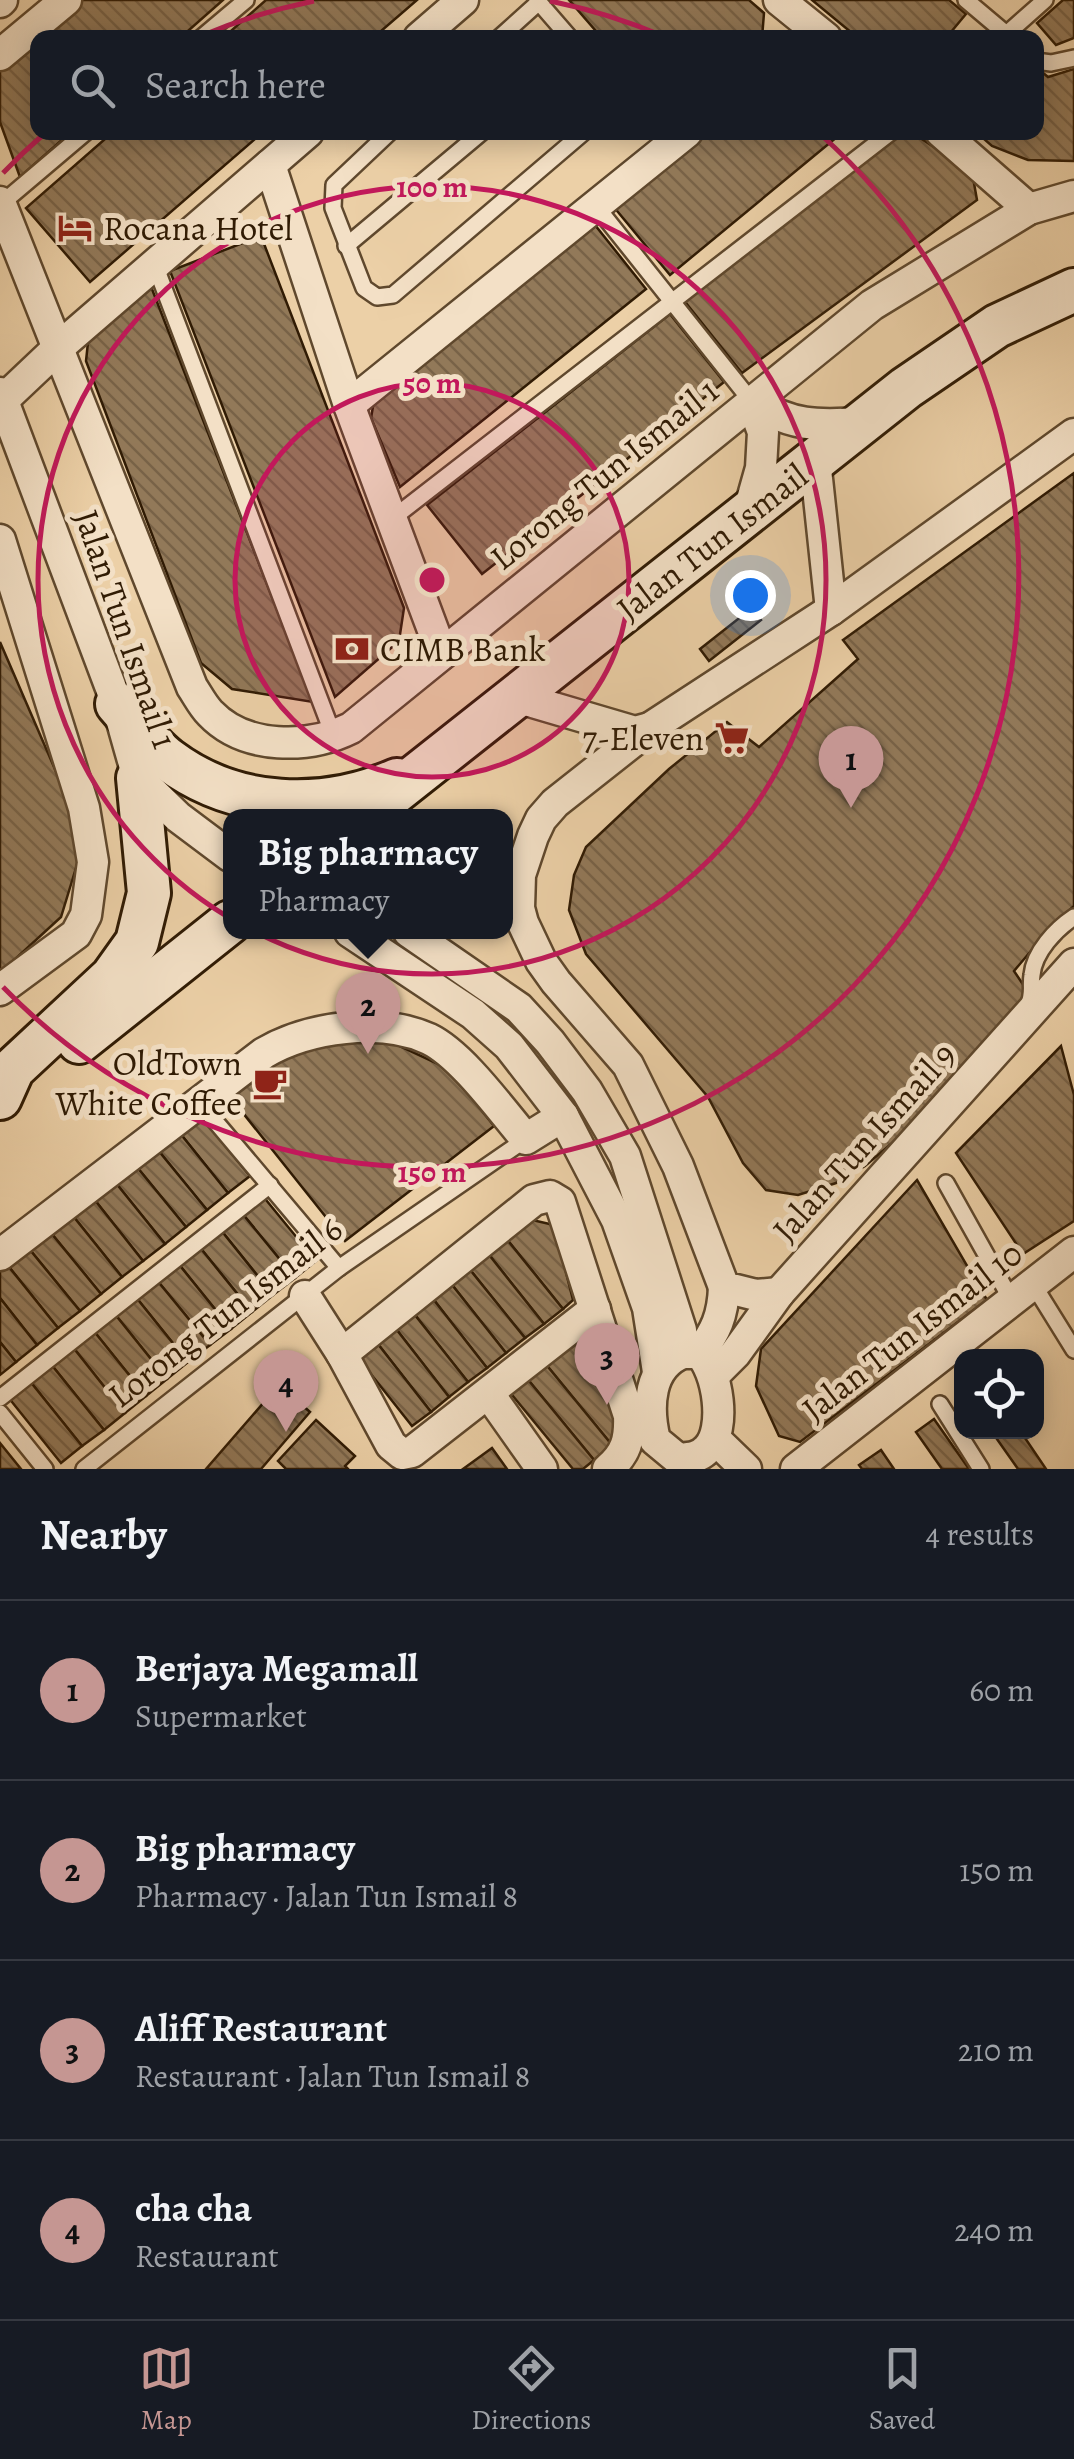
<!DOCTYPE html>
<meta charset="utf-8">
<style>
:root{--surface:#171b24;--page:#20242c;--text:#f1f3f6;--muted:#9ea1a6;--line:#363941;--accent:#c59692}
body{margin:0;font-family:Alegreya,serif;background:var(--page);color:var(--text)}
.controls{position:absolute;right:30px;bottom:30px;display:grid;overflow:hidden;border-radius:20px;box-shadow:0 5px 25px #0003}
.controls button{width:90px;height:90px;display:grid;place-items:center;padding:0;border:0;border-bottom:2px solid var(--line);background:var(--surface);color:var(--text);font:50px sans-serif}
.you{position:absolute;left:750px;top:595px;width:35px;height:35px;margin:-25px;border:8px solid #fff;border-radius:50%;background:#1a73e8;box-shadow:0 0 0 15px #1a73e833}
.badge{display:grid;place-items:center;width:65px;height:65px;border-radius:50%;background:var(--accent);color:#111;font-size:32px;font-weight:700}
.pin{position:absolute;translate:-50% -82px;filter:drop-shadow(0 2px 5px #0008)}
.pin::after{content:'';position:absolute;top:52px;width:35px;height:30px;background:inherit;clip-path:polygon(0 0,100% 0,50% 100%)}
.popup{position:absolute;left:223px;top:809px;width:290px;height:130px;box-sizing:border-box;display:grid;place-content:center;border-radius:20px;background:var(--surface);filter:drop-shadow(0 2px 8px #0005);font-size:32px;white-space:nowrap;color:var(--muted)}
.popup b{font-size:38px;color:var(--text)}
.popup::after{content:'';position:absolute;left:50%;top:100%;margin-left:-20px;border:20px solid transparent;border-top-color:var(--surface)}
.list{margin:0;padding:0;list-style:none}
h2{display:flex;justify-content:space-between;align-items:center;height:130px;margin:0;padding:0 40px;font-size:42px}
h2 small{font-size:32px;font-weight:400;color:var(--muted)}
.list li{display:grid;grid-template-columns:65px 1fr auto;gap:30px;align-items:center;box-sizing:border-box;height:180px;padding:0 40px;border-top:2px solid var(--line)}
.list b{display:block;font-size:38px;white-space:nowrap}
.list p{margin:0;font-size:32px;white-space:nowrap;color:var(--muted)}
.list em{font-size:32px;font-style:normal;color:var(--muted)}
.icon{flex:none;width:55px;height:55px;fill:none;stroke:currentColor;stroke-width:2;stroke-linecap:round;stroke-linejoin:round}
.map{position:relative;flex:none;width:1074px;height:1469px;overflow:hidden}
.search{position:absolute;background:var(--surface);box-shadow:0 5px 25px #0003;left:30px;right:30px;top:30px;height:110px;display:flex;align-items:center;gap:25px;box-sizing:border-box;padding:0 35px;border-radius:20px;color:var(--muted);font-size:38px}
.sheet{height:850px;background:var(--surface)}
nav{display:flex;justify-content:space-around;align-items:center;box-sizing:border-box;height:140px;border-top:2px solid var(--line);background:var(--surface);font-size:28px;color:var(--muted)}
nav a{display:grid;justify-items:center;gap:5px}
nav .on{color:var(--accent)}
.map>svg:first-child{display:block}
</style>
<div class="map">
<svg width="1074" height="1469" viewBox="0 0 1074 1469">
<defs>
<pattern id="building-back-hatch" width="6" height="6" patternUnits="userSpaceOnUse" patternTransform="scale(2.5)"><rect width="6" height="6" fill="#927959"/><path d="M-1 5l2 2M0 0l6 6M5-1l2 2" fill="none" stroke="#786247"/></pattern>
</defs>
<rect width="100%" height="100%" fill="#ecd0a7"/>
<filter id="stains"><feTurbulence type="fractalNoise" baseFrequency=".002" numOctaves="4"/><feColorMatrix values="0 0 0 0 .2 0 0 0 0 .09 0 0 0 0 .02 0 0 0 .5 -.17"/></filter>
<radialGradient id="worn" r=".72"><stop offset=".6" stop-color="#630" stop-opacity="0"/><stop offset="1" stop-color="#630" stop-opacity=".3"/></radialGradient>
<g fill="url(#building-back-hatch)" stroke="#301b04" stroke-width="2.5">
<path d="M82,0H223L180,38H38V132H71L20,177L0,122V69Z"/>
<path d="M266,0H417L373,38H223Z"/>
<path d="M569,0H749L764,13L762,38H602Z"/>
<path d="M812,0H949L966,14L946,38H858Z"/>
<path d="M1063,0H1074V38L1056,45L1037,23Z"/>
<path d="M1036,67L1048,77L1074,69V161L1028,160L992,146L976,132H1036Z"/>
<path d="M113,132H263L90,282L26,208Z"/>
<path d="M702,132H843L670,275L613,206Z"/>
<path d="M895,132H911L972,172L977,200L742,373L682,298Z"/>
<path d="M591,220L646,289L400,487L371,418L375,395Z"/>
<path d="M261,236L404,608L399,641L335,697L170,271Z"/>
<path d="M150,284L313,702L232,689L201,663L86,361L89,333Z"/>
<path d="M670,314L724,382L482,574L427,505Z"/>
<path d="M1074,473V906L1052,926L1014,971L1030,995L903,1134L865,1166L836,1183L798,1195L766,1190L743,1163L708,1097L586,954L569,910L574,875L586,847L669,769L727,722L759,747L858,659L843,640Z"/>
<path d="M752,608L761,620L709,661L700,649Z"/>
<path d="M0,642L70,804L79,858L61,917L0,973Z"/>
<path d="M331,1038L387,1040L449,1069L494,1126L345,1241L227,1093L282,1051Z"/>
<path d="M1061,1046L1074,1095V1221L1023,1254L956,1153Z"/>
<path d="M196,1110L250,1176L228,1193L175,1127Z"/>
<path d="M175,1127L228,1193L207,1210L153,1144Z"/>
<path d="M153,1144L207,1210L186,1227L132,1161Z"/>
<path d="M132,1161L186,1227L165,1244L111,1177Z"/>
<path d="M111,1177L165,1244L143,1261L90,1194Z"/>
<path d="M917,1180L987,1300L800,1442L779,1436L756,1386L761,1349Z"/>
<path d="M90,1194L143,1261L122,1277L69,1211Z"/>
<path d="M262,1195L316,1261L295,1278L241,1212Z"/>
<path d="M69,1211L122,1277L101,1294L47,1228Z"/>
<path d="M241,1212L295,1278L273,1295L220,1229Z"/>
<path d="M528,1219L554,1225L573,1300L563,1309L505,1237Z"/>
<path d="M47,1228L101,1294L80,1311L26,1245Z"/>
<path d="M220,1229L273,1295L252,1312L198,1245Z"/>
<path d="M505,1237L563,1309L544,1324L486,1251Z"/>
<path d="M26,1245L80,1311L58,1328L5,1262Z"/>
<path d="M198,1245L252,1312L231,1329L177,1262Z"/>
<path d="M486,1251L544,1324L525,1338L467,1266Z"/>
<path d="M5,1262L58,1328L37,1345L0,1298V1266Z"/>
<path d="M177,1262L231,1329L210,1345L156,1279Z"/>
<path d="M467,1266L525,1338L506,1353L449,1281Z"/>
<path d="M156,1279L210,1345L188,1362L135,1296Z"/>
<path d="M449,1281L506,1353L487,1368L430,1295Z"/>
<path d="M430,1295L487,1368L468,1382L411,1310Z"/>
<path d="M135,1296L188,1362L167,1379L114,1313Z"/>
<path d="M0,1298L37,1345L16,1362L0,1342Z"/>
<path d="M411,1310L468,1382L449,1397L393,1325Z"/>
<path d="M114,1313L167,1379L146,1396L93,1330Z"/>
<path d="M393,1325L449,1397L431,1412L374,1339Z"/>
<path d="M93,1330L146,1396L125,1413L72,1346Z"/>
<path d="M581,1331L616,1413L612,1445L544,1362Z"/>
<path d="M374,1339L431,1412L412,1426L355,1354Z"/>
<path d="M0,1342L16,1362L0,1375Z"/>
<path d="M72,1346L125,1413L104,1430L50,1363Z"/>
<path d="M544,1362L612,1445L594,1460L525,1376Z"/>
<path d="M50,1363L104,1430L82,1446L29,1380Z"/>
<path d="M525,1376L594,1460L583,1469H573L508,1390Z"/>
<path d="M29,1380L82,1446L61,1463L8,1397Z"/>
<path d="M279,1385L310,1412L261,1469H206Z"/>
<path d="M934,1419L969,1469H942L916,1432Z"/>
<path d="M316,1420L355,1456L345,1466L348,1469H286L278,1461Z"/>
<path d="M992,1432H1021L1046,1469H1018Z"/>
<path d="M0,1443L21,1469H0Z"/>
<path d="M492,1448L507,1469H463Z"/>
<path d="M881,1450L894,1469H862L859,1465Z"/>
</g>
<g fill="none" stroke-linecap="round" stroke-linejoin="round">
<g stroke="#5f482d" stroke-width="20">
<g id="lane">
<path d="M537,0L570,38"/>
<path d="M966,0L1011,38"/>
<path d="M201,38L246,0"/>
<path d="M499,38L539,2"/>
<path d="M1002,38L1045,0"/>
<path d="M1036,61L1051,63L1074,58"/>
<path d="M390,132L334,185L333,208L364,288L377,297L393,295L584,132"/>
<path d="M1,204L86,132"/>
<path d="M596,206L752,402"/>
<path d="M346,246L482,132"/>
<path d="M155,265L334,737"/>
<path d="M393,518L891,132"/>
<path d="M1028,1006C1034,993 1030,987 1032,975C1034,952 1056,929 1074,917"/>
<path d="M199,1102L339,1268"/>
<path d="M946,1183L1012,1301"/>
<path d="M1033,1284L1074,1350"/>
<path d="M0,1398L270,1185"/>
<path d="M940,1404L981,1469"/>
<path d="M0,1413L45,1469"/>
<path d="M84,1469L339,1268L526,1139"/>
</g>
</g>
<g stroke="#5f482d" stroke-width="35">
<g id="street">
<path d="M779,0L826,38"/>
<path d="M0,2L2,0"/>
<path d="M419,38L463,0"/>
<path d="M0,55L66,0"/>
<path d="M941,132L1029,209"/>
<path d="M270,165L349,405L442,654"/>
<path d="M0,202L192,687C198,696 203,706 210,713C245,750 309,749 351,728L872,305L1029,209L1074,196"/>
<path d="M0,393L117,704L138,778L178,817L230,856"/>
<path d="M3,400L58,348L308,132"/>
<path d="M752,402C793,426 815,426 862,423"/>
<path d="M349,405L687,132"/>
<path d="M815,460L831,610"/>
<path d="M748,514L761,468L763,432L752,402"/>
<path d="M0,540L84,808L93,862L86,915L76,934L0,990"/>
<path d="M516,697L635,732L650,728"/>
<path d="M350,932L473,1014L509,1046L563,1116L617,1220L648,1308L658,1372"/>
<path d="M409,932L519,1008L550,1042L587,1091L625,1156L681,1330L683,1353"/>
<path d="M0,1255L264,1053C308,1027 381,1017 429,1039C462,1055 502,1111 526,1139L563,1116"/>
<path d="M779,1293L756,1295L724,1287L678,1166L628,1065L556,982L541,961L523,923L519,908L520,875L533,836L541,819L555,803L650,728L831,610L1074,434"/>
<path d="M305,1296L342,1354L391,1445L402,1454L412,1452L595,1309"/>
<path d="M683,1353H699C718,1370 727,1430 707,1449C699,1458 689,1458 678,1459L655,1440C647,1408 648,1366 683,1353Z"/>
<path d="M699,1353C716,1332 723,1315 724,1287"/>
<path d="M342,1354L534,1200L550,1196L560,1202L629,1416C630,1439 626,1454 608,1469"/>
<path d="M714,1375L735,1354L779,1293L1074,964"/>
<path d="M489,1394L542,1469"/>
<path d="M715,1439L746,1469"/>
<path d="M796,1469L1074,1252"/>
</g>
</g>
<g stroke="#301b04" stroke-width="48">
<g id="secondary">
<path d="M117,704C133,722 150,746 169,760C236,810 323,812 397,780"/>
<path d="M365,816L906,388L997,326L1074,290"/>
<path d="M79,1042L230,922"/>
<path d="M0,1098L13,1069L112,977L137,942L149,893L138,778"/>
</g>
</g>
<use href="#lane" stroke="#f3e0c6" stroke-width="15"/>
<use href="#street" stroke="#f3e0c6" stroke-width="30"/>
<use href="#secondary" stroke="#f3e0c6" stroke-width="42"/>
</g>
<circle cx="432" cy="580" r="197" fill="#c2185b" fill-opacity=".12"/>
<g fill="none" stroke="#c2185b" stroke-width="5">
<circle cx="432" cy="580" r="197"/>
<circle cx="432" cy="580" r="394"/>
<path d="M3 173A591 591 0 0 1 44 134M201 36A591 591 0 0 1 314 1M550 1A591 591 0 0 1 663 36M820 134A591 591 0 1 1 3 987"/>
</g>
<defs>
<g id="hotel-bare" transform="scale(2.7)"><path d="M-6-4.5h1.5V1H6V5H4.5V3h-9V5H-6ZM-4 0a1.8 1.8 0 1 1 3.6 0ZM.5 0V-2.5h3Q6-2.5 6 0Z" fill="#8f2418" stroke="#f3e0c6" stroke-width="2.5" paint-order="stroke"/></g>
<g id="bank-bare" transform="scale(2.7)"><path d="M-6-4H6V4H-6ZM0-2.3a2.3 2.3 0 1 0 0 4.6a2.3 2.3 0 1 0 0-4.6Z" fill="#8f2418" stroke="#f3e0c6" stroke-width="2.5" paint-order="stroke"/></g>
<g id="supermarket-bare" transform="scale(2.7)"><path d="M-6-5.5h2.5l.6 2H6L4.5 2H-2.5L-4.4-4H-6ZM-1.5 3.2a1.3 1.3 0 1 0 .1 0ZM3 3.2a1.3 1.3 0 1 0 .1 0Z" fill="#8f2418" stroke="#f3e0c6" stroke-width="2.5" paint-order="stroke"/></g>
<g id="cafe-bare" transform="scale(2.7)"><path d="M-5.5-4.5H6V0H3Q3 3.5 0 3.5H-2.5Q-5.5 3.5-5.5 0ZM3-3.2v2h1.7v-2ZM-6 4.5H4V6H-6Z" fill="#8f2418" stroke="#f3e0c6" stroke-width="2.5" paint-order="stroke"/></g>
</defs>
<g fill-rule="evenodd">
<use href="#hotel-bare" x="75" y="228"/>
<use href="#bank-bare" x="352" y="649"/>
<use href="#supermarket-bare" x="732" y="738"/>
<use href="#cafe-bare" x="270" y="1083"/>
</g>
<g text-anchor="middle" stroke-width="10" stroke-linejoin="round" paint-order="stroke">
<g font-size="35" fill="#301b04" stroke="#f3e0c6" text-anchor="start">
<text x="103" y="240">Rocana Hotel</text>
<text x="380" y="661">CIMB Bank</text>
<text x="704" y="750" text-anchor="end">7-Eleven</text>
<text x="242" y="1075" text-anchor="end">OldTown<tspan x="242" dy="40">White Coffee</tspan></text>
</g>
<g font-size="35" fill="#301b04" stroke="#f3e0c6">
<text transform="translate(604 474) rotate(-39)" y="12">Lorong Tun Ismail 1</text>
<text transform="translate(712 542) rotate(-38)" y="12">Jalan Tun Ismail</text>
<text transform="translate(126 629) rotate(71)" y="12">Jalan Tun Ismail 1</text>
<text transform="translate(864 1142) rotate(-48)" y="12">Jalan Tun Ismail 9</text>
<text transform="translate(225 1312) rotate(-38)" y="12">Lorong Tun Ismail 6</text>
<text transform="translate(912 1331) rotate(-38)" y="12">Jalan Tun Ismail 10</text>
</g>
</g>
<circle cx="432" cy="580" r="15" fill="#c2185b" stroke="#f3e0c6" stroke-width="5"/>
<g font-size="30" text-anchor="middle" font-weight="bold" fill="#c2185b" stroke="#f3e0c6" stroke-width="10" stroke-linejoin="round" paint-order="stroke">
<text x="432" y="197">100 m</text>
<text x="432" y="393">50 m</text>
<text x="432" y="1182">150 m</text>
</g>
<rect width="100%" height="100%" filter="url(#stains)"/>
<rect width="100%" height="100%" fill="url(#worn)"/>
</svg>
<div class="controls">
<button><svg class="icon" aria-label="locate" viewBox="0 0 24 24"><circle cx="12" cy="12" r="6"/><path d="M12 2v4M12 18v4M2 12h4M18 12h4"/></svg></button>
</div>
<div class="you"></div>
<div class="pin badge" style="left:851px;top:808px">1</div>
<div class="pin badge" style="left:368px;top:1054px">2</div>
<div class="popup"><b>Big pharmacy</b>Pharmacy</div>
<div class="pin badge" style="left:607px;top:1405px">3</div>
<div class="pin badge" style="left:286px;top:1432px">4</div>
<div class="search"><svg class="icon" aria-label="search" viewBox="0 0 24 24"><circle cx="10" cy="10" r="6"/><path d="M15 15l6 6"/></svg>Search here</div>
</div>
<section class="sheet">
<h2>Nearby<small>4 results</small></h2>
<ul class="list">
<li><span class="badge">1</span><div><b>Berjaya Megamall</b><p>Supermarket</p></div><em>60 m</em></li>
<li><span class="badge">2</span><div><b>Big pharmacy</b><p>Pharmacy · Jalan Tun Ismail 8</p></div><em>150 m</em></li>
<li><span class="badge">3</span><div><b>Aliff Restaurant</b><p>Restaurant · Jalan Tun Ismail 8</p></div><em>210 m</em></li>
<li><span class="badge">4</span><div><b>cha cha</b><p>Restaurant</p></div><em>240 m</em></li>
</ul>
</section>
<nav>
<a class="on"><svg class="icon" aria-label="map" viewBox="0 0 24 24"><path d="M3 6l6-2 6 2 6-2v14l-6 2-6-2-6 2zM9 4v14M15 6v14"/></svg>Map</a>
<a><svg class="icon" aria-label="directions" viewBox="0 0 24 24"><path d="M12 3l9 9-9 9-9-9zM9 14v-3h6M13 9l2 2-2 2"/></svg>Directions</a>
<a><svg class="icon" aria-label="saved" viewBox="0 0 24 24"><path d="M7 4h10v16l-5-4-5 4z"/></svg>Saved</a>
</nav>
